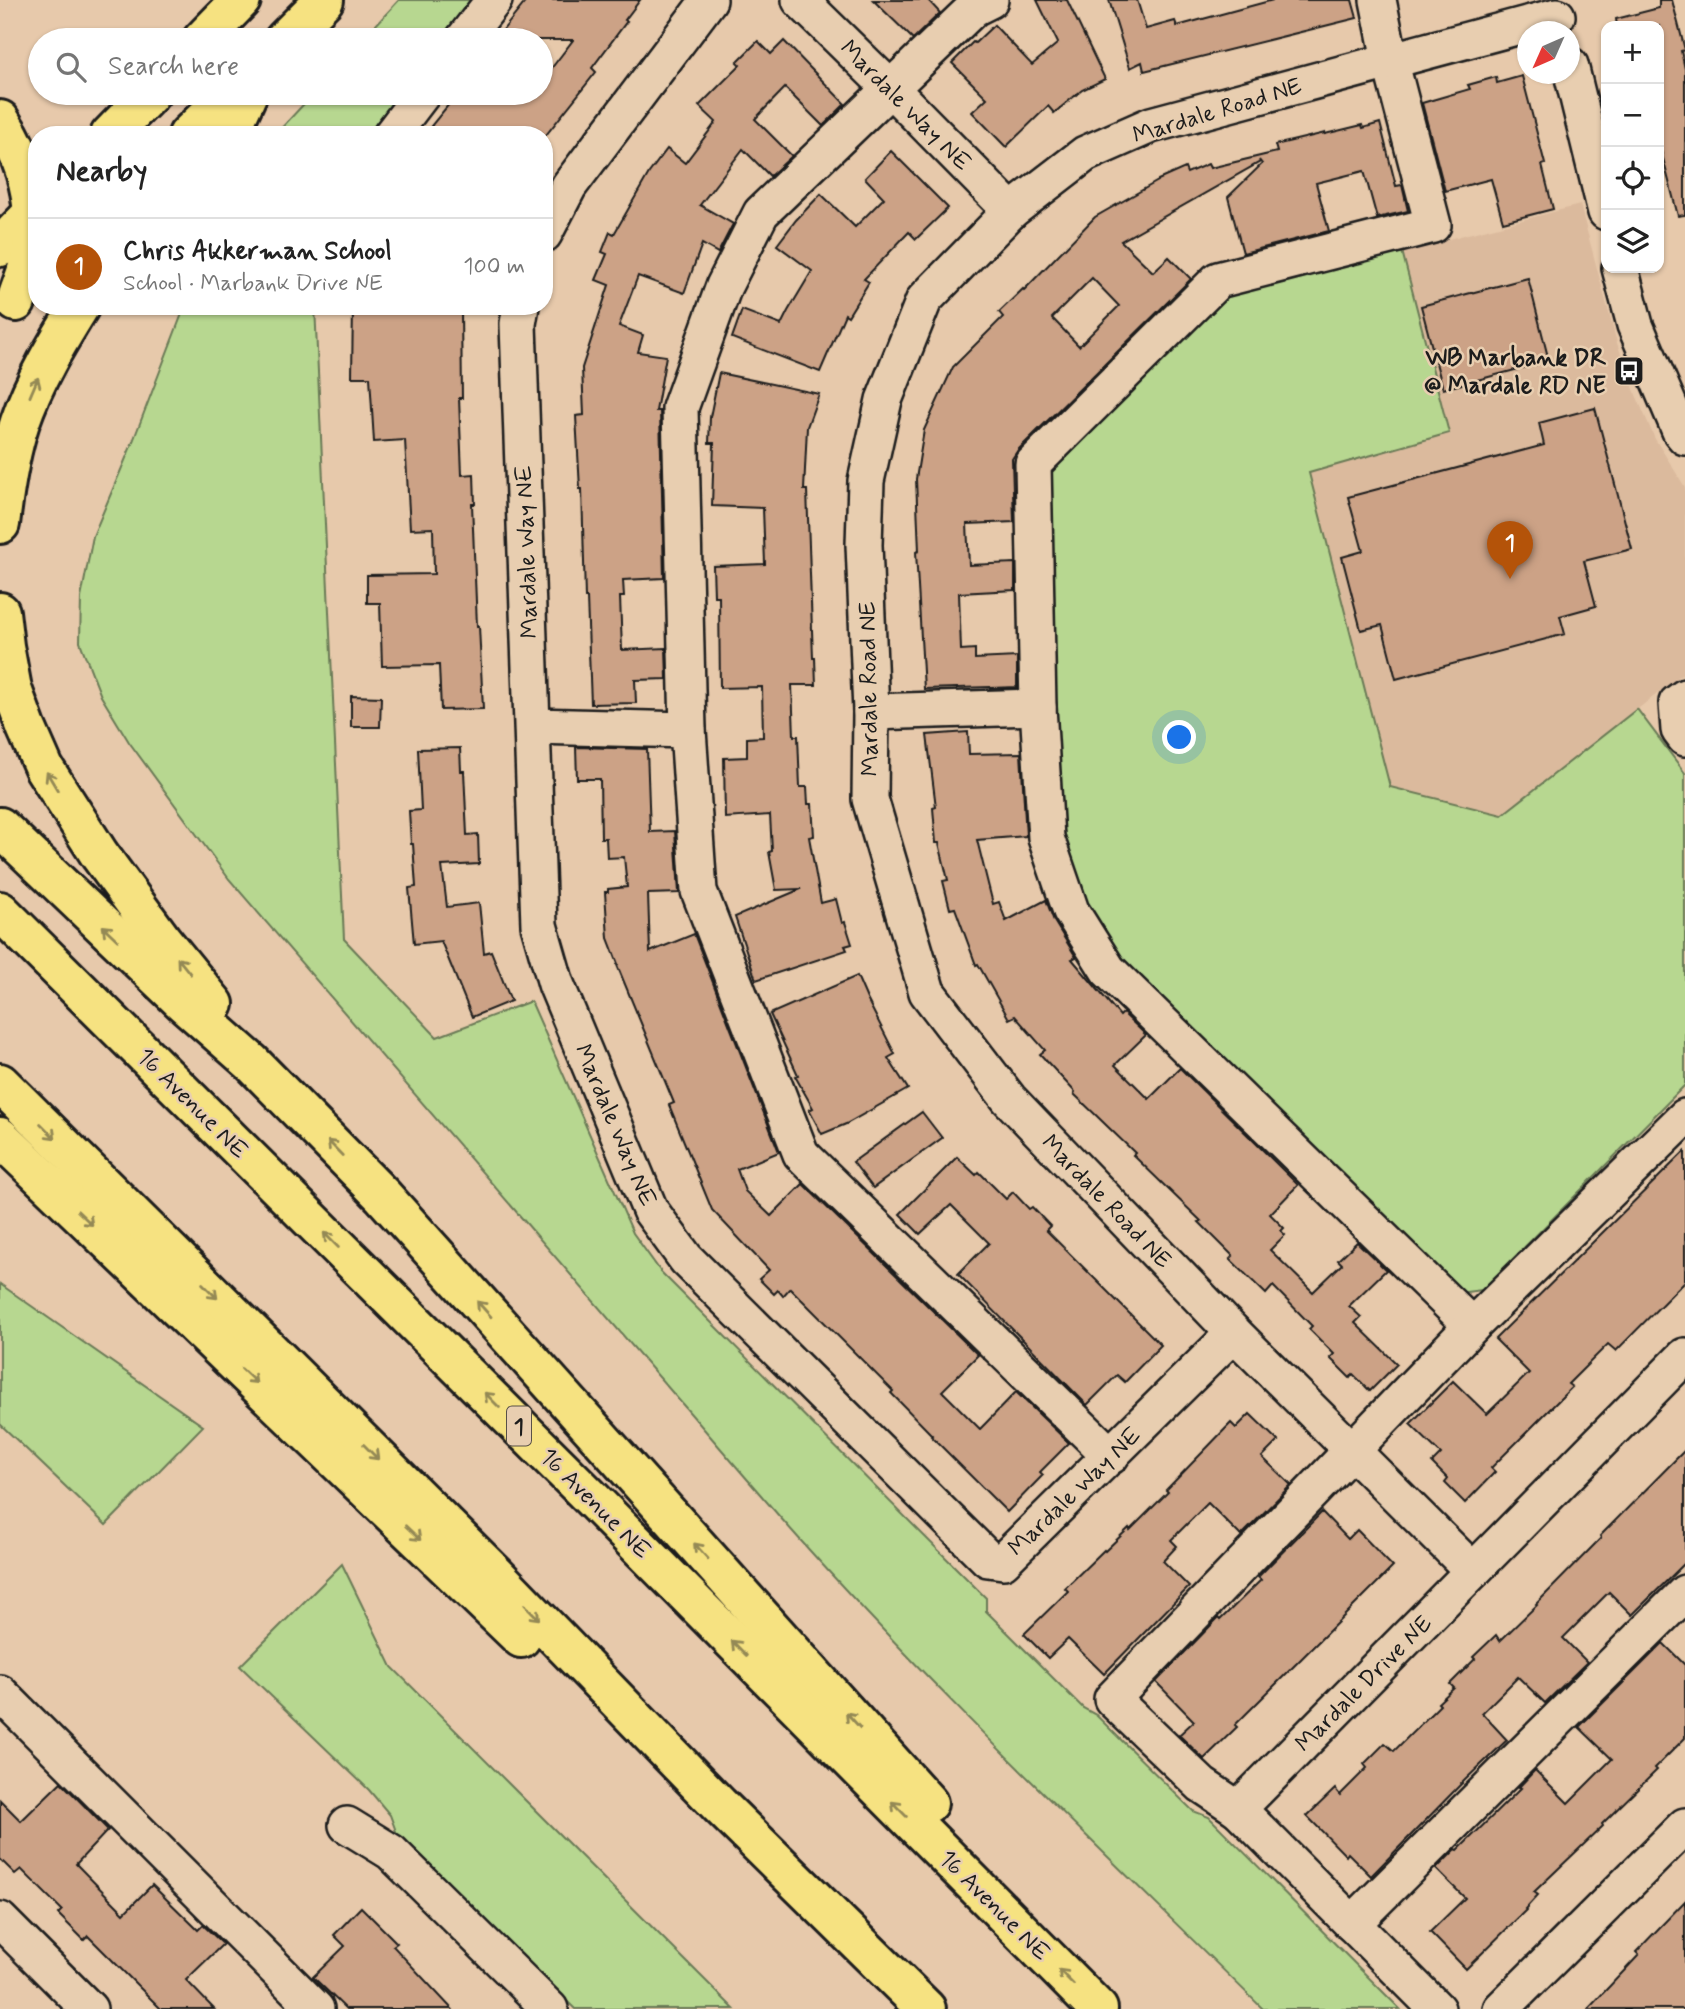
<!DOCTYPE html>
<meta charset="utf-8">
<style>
:root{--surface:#fff;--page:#f6f6f6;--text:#222;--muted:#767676;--line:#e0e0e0;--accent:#b45309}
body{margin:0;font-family:Mynerve,sans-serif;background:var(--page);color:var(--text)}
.controls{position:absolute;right:21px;top:21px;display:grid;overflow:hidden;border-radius:14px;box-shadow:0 2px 5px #0004}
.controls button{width:63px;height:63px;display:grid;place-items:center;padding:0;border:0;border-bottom:2px solid var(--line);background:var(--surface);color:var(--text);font:35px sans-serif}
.compass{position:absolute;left:1517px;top:21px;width:63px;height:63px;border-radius:50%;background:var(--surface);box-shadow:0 2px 5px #0004;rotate:225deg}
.you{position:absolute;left:1180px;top:738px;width:24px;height:24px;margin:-18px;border:5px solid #fff;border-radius:50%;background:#1a73e8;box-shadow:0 0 0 10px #1a73e833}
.badge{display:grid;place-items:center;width:46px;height:46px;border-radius:50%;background:var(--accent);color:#fff;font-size:23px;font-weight:700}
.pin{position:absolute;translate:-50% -58px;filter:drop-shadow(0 2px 4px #0008)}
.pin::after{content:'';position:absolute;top:37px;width:24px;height:21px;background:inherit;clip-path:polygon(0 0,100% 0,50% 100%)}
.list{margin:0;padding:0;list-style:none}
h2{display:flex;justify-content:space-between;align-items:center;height:91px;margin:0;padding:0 28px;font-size:30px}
h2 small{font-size:23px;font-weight:400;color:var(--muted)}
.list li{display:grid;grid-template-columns:46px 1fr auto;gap:21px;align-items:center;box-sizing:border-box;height:98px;padding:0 28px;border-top:2px solid var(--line)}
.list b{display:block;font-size:26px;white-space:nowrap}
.list p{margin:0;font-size:23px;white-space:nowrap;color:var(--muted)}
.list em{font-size:23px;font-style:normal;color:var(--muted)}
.icon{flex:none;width:38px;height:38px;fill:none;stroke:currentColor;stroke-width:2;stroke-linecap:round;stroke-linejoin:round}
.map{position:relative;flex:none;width:1685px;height:2009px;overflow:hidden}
.search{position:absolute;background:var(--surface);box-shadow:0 2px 5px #0004;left:28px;top:28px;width:525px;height:77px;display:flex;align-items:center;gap:18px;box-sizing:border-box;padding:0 24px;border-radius:38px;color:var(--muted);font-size:26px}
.panel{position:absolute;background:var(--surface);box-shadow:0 2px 5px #0004;left:28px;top:126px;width:525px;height:189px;border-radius:28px}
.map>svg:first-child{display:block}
</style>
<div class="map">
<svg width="1685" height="2009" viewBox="0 0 1685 2009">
<rect width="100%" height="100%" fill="#e7c9ab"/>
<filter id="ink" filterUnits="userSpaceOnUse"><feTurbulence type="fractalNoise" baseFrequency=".0143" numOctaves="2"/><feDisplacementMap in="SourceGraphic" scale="14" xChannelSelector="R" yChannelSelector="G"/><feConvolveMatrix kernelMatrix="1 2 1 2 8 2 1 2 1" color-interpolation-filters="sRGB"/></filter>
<g filter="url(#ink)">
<path fill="#dbba9d" d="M1580,205L1617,343L1636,395L1655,439L1685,487V672L1502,815L1390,787L1308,473L1449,433L1402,251Z"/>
<g fill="#b7d790" stroke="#6a7a56" stroke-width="2">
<path d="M399,0H471L440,40H362Z"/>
<path d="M314,93H400L367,135H275Z"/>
<path d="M1402,251L1449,433L1309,473L1390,787L1502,815L1637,709L1685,773V1085L1482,1290L1458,1293L1115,950L1087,902L1071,859L1059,810L1048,463L1219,296Z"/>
<path d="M185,306H315L344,939L437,1037L531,1001L633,1233L661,1272L986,1598V1611L1083,1708L1096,1715L1193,1811L1209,1817L1400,2009H1263C1099,1847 931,1689 779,1516L229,879L129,742L101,696L80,642L81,598L93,536L132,444Z"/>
<path d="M0,1284L203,1426L106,1525L0,1424Z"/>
<path d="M342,1564L392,1667L734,2009H575L397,1834L390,1815L369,1790L240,1666Z"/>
</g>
<g fill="#cca286" stroke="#1c1c1c" stroke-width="2" fill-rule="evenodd">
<path d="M527,0H640L625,20L627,21L592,68L596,72L546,135H442L431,126L458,93H541V82L573,40H495Z"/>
<path d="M873,0H928L940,13L913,39Z"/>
<path d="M1037,0H1067L1105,79L1082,90L1054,113L1048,106L1006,147L972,112L987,98L952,63L973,42L975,43L994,25L1032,65L1058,43Z"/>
<path d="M1109,0H1137L1146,29L1175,21L1177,26L1273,0H1352L1357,18L1144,71L1142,62L1130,68Z"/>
<path d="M1659,0H1672L1685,50L1681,51L1685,69V215L1678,216L1659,143V26H1617L1616,19L1659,8Z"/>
<path d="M758,41L771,54L784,41L845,104L823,126L785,88L755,119L792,156L770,176L743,149L700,205L733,224L718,253L702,244L684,293L638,276L619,326L643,335L638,352L666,356L656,411H660L664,578L623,580L624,597H620L622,650L666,648L667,679L635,680L636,703L591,704L587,598H585L582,489H580L576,416L584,415L582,368L609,285L596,280L607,254L602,252L610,232L614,234L649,173L667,149L685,163L716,122L699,106L740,65L737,62Z"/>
<path d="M1522,76L1545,164L1542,165L1553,209L1503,222L1491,179L1445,191L1422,103L1470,89L1468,85L1496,77L1497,83Z"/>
<path d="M1380,123L1396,186L1402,185L1408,211L1377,218L1364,171L1316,183L1329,231L1243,253L1228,197L1262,164L1259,160L1260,162L1121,241L1153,272L1169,257L1191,279L1018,450L1012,459L1014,522L967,524L969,565L1015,563V590L959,593L961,650L975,649V659L1017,657V687L990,688V687L924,689L916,552L919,551L916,479L924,430L953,367L1003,317L999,312L1023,289L1024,290L1095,217L1158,181V180L1185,168L1187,173L1208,164L1210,168L1277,152L1275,145L1325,133V134L1362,125L1363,128ZM1092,278L1119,306L1079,346L1052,318Z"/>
<path d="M891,151L948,208L916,239L909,232L864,279L869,282L848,316L845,314L820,372L732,338L742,310L781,325L788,311L812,271L777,245L796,220L821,194L855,227L884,198L865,178Z"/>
<path d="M1528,278L1549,361L1443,389L1421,306Z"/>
<path d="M353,306H446V310L461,311L462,398H459L462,475L474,474L475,504H472L477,626H479L483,709L441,710L439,665L382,666L380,603H367V575L434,574L433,528L410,529L405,440L374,442L370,377H352Z"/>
<path d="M719,373L819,394L807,427L804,490H807L813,658H815L816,685H792L794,736H798L800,787H807L808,804H812L814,836L809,837L821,903L836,899L842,923L845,922L852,944L845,946L847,950L756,980L735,917L801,889L776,890L769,852L772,851L770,815L725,818L724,758L747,757V738L763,737L762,687L720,688L719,596H714L713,566L765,564L763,508L712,506L714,443H709L710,417Z"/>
<path d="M1595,408L1632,549L1584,561L1596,606L1560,616L1565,634L1396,679L1382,625L1361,630L1342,557L1363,551L1348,497L1544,445L1539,423Z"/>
<path d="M351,696L381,697L380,727H351Z"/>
<path d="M968,732L969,754L1021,753L1026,836L977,840L993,904L999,902L1006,921L1046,900L1054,921L1076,957L1072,959L1120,1016L1123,1013L1146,1035L1115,1065L1149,1099L1180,1068L1298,1185L1270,1214L1284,1228L1281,1231L1285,1235L1270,1250L1313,1292L1342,1264L1338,1260L1357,1242L1386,1270L1349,1306L1361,1317L1355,1323L1397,1364L1370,1391L1353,1374L1350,1378L1330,1358L1334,1354L1309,1329L1312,1326L1273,1286L1266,1294L1230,1259L1233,1256L1199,1222L1201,1221L1133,1155L1135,1153L1074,1094L1075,1092L1040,1054L1045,1050L1015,1016L1009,1019L978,964L976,965L955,908L950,909L943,881L948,880L939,843H936L933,808L936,807L927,735Z"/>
<path d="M576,747L647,749L650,832L675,831L679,893L648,894L650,952L694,934L779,1152L737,1169L745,1191L771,1216L803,1184L978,1355L942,1391L980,1429L1016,1392L1069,1443L1040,1472L1043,1475L1007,1512L931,1436L932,1435L891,1393L893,1391L790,1288L783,1296L778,1290L774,1294L759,1279L769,1270L712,1210L669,1105L674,1103L617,965L618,964L608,938L605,892H608V889L627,887L624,857L607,858L606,838H601L600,779H577Z"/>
<path d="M460,748L461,771H464L467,835L478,834L479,864L442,866L447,907L479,903L484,953L491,951L511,1001L472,1017L441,941L414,944L409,888L416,887L413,844H411L409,811L421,810L418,749Z"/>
<path d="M857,976L867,999L895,1054L888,1058L908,1089L846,1124L822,1134L809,1110L813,1108L795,1076L798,1075L770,1014Z"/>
<path d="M922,1112L942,1138L873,1188L853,1162Z"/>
<path d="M1685,1151V1281L1616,1351L1608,1344L1568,1384L1572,1387L1491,1468L1495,1472L1465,1503L1445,1483L1448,1479L1432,1463L1441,1454L1410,1424L1453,1381L1487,1414L1529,1373L1495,1339Z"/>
<path d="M957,1157L976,1175L979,1172L1006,1199L1013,1192L1029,1209L1032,1207L1050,1226L1046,1230L1161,1345L1125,1382L1117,1375L1087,1405L958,1274L989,1243L951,1205L920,1234L900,1214Z"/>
<path d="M1250,1414L1278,1441L1262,1457L1291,1485L1241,1536L1208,1503L1171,1540L1177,1546L1163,1561L1189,1587L1104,1674L1068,1639L1048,1658L1024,1634L1068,1591L1065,1588L1104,1550L1105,1551L1129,1528L1130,1530L1168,1492L1166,1490L1231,1423L1236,1428Z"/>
<path d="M1685,1450V1563L1632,1615L1609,1592L1563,1638L1587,1662L1545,1703L1518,1677L1482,1713L1507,1740L1465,1780L1371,1876L1348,1853L1346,1856L1307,1816L1335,1789L1340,1795L1367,1768L1364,1764L1385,1743L1394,1751L1440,1705L1438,1703L1454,1688L1450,1684L1475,1659L1473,1657L1496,1635L1500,1641L1537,1605L1536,1604L1601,1538L1600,1536Z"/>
<path d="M1322,1512L1348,1539L1357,1530L1393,1567L1235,1725L1237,1727L1204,1759L1179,1735L1194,1721L1156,1682L1218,1618L1220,1620L1261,1580L1258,1577Z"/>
<path d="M1663,1643L1685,1665V1738L1655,1768L1657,1770L1602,1824L1603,1826L1534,1892L1538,1895L1525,1909L1526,1910L1466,1969L1430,1932L1465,1898L1436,1869L1456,1849L1458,1850L1521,1788L1519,1787L1535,1770L1568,1803L1612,1759L1579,1727Z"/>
<path d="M61,1782L108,1830L76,1864L124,1913L152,1885L198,1930L203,1925L223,1944L186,1980L214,2009H161L88,1936L84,1940L58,1914L62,1910L21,1869L15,1874L0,1859V1800L21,1821Z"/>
<path d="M1685,1901V2009H1588L1639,1955L1636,1952Z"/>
<path d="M361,1907L397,1943L393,1946L452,2009H346L313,1977L345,1946L334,1935Z"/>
</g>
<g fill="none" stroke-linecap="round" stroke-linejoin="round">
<g stroke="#1c1c1c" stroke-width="40">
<g id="minor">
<path d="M800,0L890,88L1011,211"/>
<path d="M990,0L974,8L761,213L724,286L680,408L688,730L699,891L801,1154L1111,1456"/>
<path d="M1378,0L1390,60L1433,225L1218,280L1033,464L1038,707L1046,838L1071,911L1108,970L1472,1326"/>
<path d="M463,40L494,0"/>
<path d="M1570,65L1606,212"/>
<path d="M391,135L423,93"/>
<path d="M544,234L569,186L709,0"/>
<path d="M1620,268L1635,325L1680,431L1685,437"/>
<path d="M521,306L518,324L539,925L556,984L650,1210L686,1259L988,1559L1003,1561L1234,1333"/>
<path d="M1685,697L1677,703L1679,730L1685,738"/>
<path d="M871,712L1038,707"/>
<path d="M533,726L688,730"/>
<path d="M1473,1571L1234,1333L1009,1099L927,992L870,799L871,712L864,545L866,481L884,400L924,300L1011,211L1085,154L1151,125L1557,16"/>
<path d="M0,1693L316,2009"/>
<path d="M1238,1809L1202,1785L1112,1699L1472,1326L1685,1117"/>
<path d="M347,1825L391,1852L550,2009"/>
<path d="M0,1920L89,2009"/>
<path d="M1352,1924L1685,1593"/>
<path d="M1437,2009L1238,1809L1685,1356"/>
<path d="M1501,2009L1685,1826"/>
</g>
</g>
<g stroke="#1c1c1c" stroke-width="44">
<g id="major">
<path d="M202,40L241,0"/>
<path d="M284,40L324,0"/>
<path d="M110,135L151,93"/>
<path d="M188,135L231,93"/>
<path d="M0,247L37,209"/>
</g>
</g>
<g stroke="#1c1c1c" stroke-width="44">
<g id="highway">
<path d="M0,120C27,161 37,201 32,249C30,267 21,285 16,302"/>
<path d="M222,135L237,117L248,93"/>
<path d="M0,524C4,490 9,455 20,422C34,381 57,343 80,306"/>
<path d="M0,612L4,646L12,689L26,727L44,768L99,854L162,940L214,1004"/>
<path d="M0,827L184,1003L251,1062L383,1196L928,1803"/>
<path d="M0,911L585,1492L1098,2009"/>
<path d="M0,1083L496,1575L719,1805L926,2009"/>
<path d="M0,1137L521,1638"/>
</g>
</g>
<use href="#minor" stroke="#e8ceb0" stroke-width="35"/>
<use href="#major" stroke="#f6e281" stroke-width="38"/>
<use href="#highway" stroke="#f6e281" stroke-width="38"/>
</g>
<defs><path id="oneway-shaft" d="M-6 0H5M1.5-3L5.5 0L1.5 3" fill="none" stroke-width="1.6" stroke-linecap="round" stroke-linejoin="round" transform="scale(1.75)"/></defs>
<g stroke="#948954">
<use href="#oneway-shaft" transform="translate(34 387) rotate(-67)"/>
<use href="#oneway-shaft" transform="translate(52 781) rotate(-121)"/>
<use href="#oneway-shaft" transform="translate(110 933) rotate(-136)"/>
<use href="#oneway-shaft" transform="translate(184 966) rotate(-129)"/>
<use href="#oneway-shaft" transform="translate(48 1131) rotate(45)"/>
<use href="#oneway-shaft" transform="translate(335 1148) rotate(-134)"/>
<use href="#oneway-shaft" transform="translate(85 1218) rotate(44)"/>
<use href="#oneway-shaft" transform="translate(331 1240) rotate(-135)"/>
<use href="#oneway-shaft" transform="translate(210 1291) rotate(45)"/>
<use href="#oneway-shaft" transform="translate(484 1309) rotate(-132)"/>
<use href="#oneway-shaft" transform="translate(249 1376) rotate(44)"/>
<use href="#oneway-shaft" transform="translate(492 1400) rotate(-135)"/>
<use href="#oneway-shaft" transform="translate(371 1452) rotate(45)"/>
<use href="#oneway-shaft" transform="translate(413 1533) rotate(44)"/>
<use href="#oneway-shaft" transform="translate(701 1551) rotate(-132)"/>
<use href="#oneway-shaft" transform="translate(532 1612) rotate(46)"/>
<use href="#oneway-shaft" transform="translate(739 1648) rotate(-135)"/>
<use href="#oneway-shaft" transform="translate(853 1720) rotate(-132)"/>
<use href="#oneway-shaft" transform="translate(899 1809) rotate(-135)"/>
<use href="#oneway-shaft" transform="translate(1066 1977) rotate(-135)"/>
</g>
</g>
<defs>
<g id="bus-square" transform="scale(1.575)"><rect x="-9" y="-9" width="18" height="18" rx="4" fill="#1c1c1c" stroke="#e8ceb0"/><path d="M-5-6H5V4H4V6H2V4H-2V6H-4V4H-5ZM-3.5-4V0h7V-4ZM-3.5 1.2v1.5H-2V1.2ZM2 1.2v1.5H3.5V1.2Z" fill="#fff"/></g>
</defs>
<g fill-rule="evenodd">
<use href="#bus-square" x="1629" y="371"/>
</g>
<g text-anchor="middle" stroke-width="5" stroke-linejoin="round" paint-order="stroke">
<rect fill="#e8ceb0" stroke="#595148" stroke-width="2" x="507" y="1406.5" width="24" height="39" rx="5"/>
<g font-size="23" font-weight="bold" fill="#1c1c1c">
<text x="519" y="1434">1</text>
</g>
<g font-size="24" fill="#1c1c1c" stroke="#e8ceb0">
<text transform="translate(906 105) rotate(45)" y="8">Mardale Way NE</text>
<text transform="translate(1217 110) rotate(-17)" y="8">Mardale Road NE</text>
<text transform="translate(526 552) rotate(-92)" y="8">Mardale Way NE</text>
<text transform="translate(868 689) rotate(-91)" y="8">Mardale Road NE</text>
<text transform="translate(193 1103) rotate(45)" y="8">16 Avenue NE</text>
<text transform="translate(616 1125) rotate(67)" y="8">Mardale Way NE</text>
<text transform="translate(1107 1201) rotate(46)" y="8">Mardale Road NE</text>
<text transform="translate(1074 1491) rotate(-44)" y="8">Mardale Way NE</text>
<text transform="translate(596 1503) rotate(45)" y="8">16 Avenue NE</text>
<text transform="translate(1363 1683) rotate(-45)" y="8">Mardale Drive NE</text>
<text transform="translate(995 1905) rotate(45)" y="8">16 Avenue NE</text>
</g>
<g font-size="24" font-weight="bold" fill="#1c1c1c" stroke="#e8ceb0" text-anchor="end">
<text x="1606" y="365">WB Marbank DR<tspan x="1606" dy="28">@ Mardale RD NE</tspan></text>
</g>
</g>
</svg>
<div class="controls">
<button>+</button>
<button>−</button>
<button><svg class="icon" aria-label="locate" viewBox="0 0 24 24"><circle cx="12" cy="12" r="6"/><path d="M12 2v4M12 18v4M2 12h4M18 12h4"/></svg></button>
<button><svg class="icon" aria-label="layers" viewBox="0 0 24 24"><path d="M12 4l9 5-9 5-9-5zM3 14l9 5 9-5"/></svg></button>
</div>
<svg class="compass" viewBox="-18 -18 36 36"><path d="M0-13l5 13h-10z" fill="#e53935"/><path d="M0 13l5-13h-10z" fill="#767676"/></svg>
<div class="you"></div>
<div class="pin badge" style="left:1510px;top:579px">1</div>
<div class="search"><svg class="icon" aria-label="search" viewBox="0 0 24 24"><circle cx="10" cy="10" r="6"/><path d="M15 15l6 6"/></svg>Search here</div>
<section class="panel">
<h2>Nearby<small></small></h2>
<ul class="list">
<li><span class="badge">1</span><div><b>Chris Akkerman School</b><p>School · Marbank Drive NE</p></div><em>100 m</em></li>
</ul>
</section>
</div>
